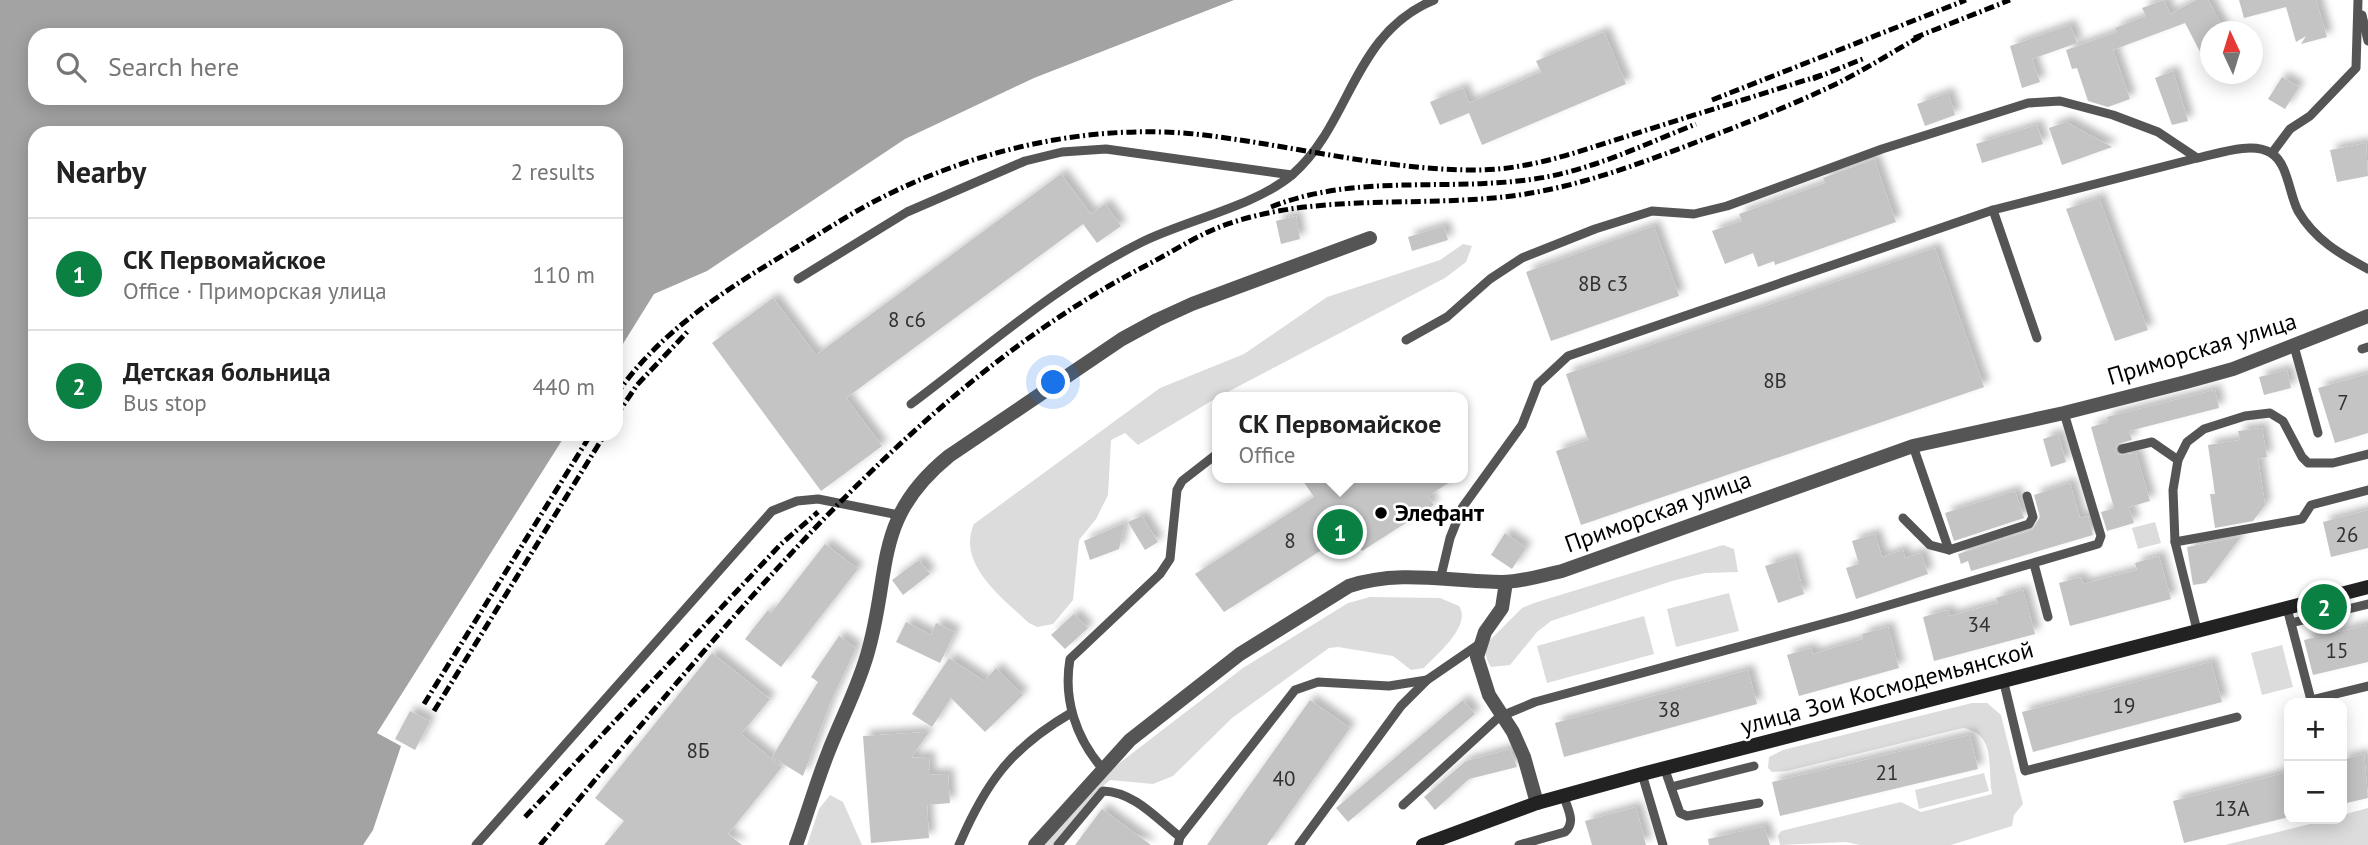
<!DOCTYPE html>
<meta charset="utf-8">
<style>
:root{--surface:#fff;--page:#f2f2f2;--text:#222;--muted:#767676;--line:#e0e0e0;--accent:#0b8043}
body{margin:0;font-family:"PT Sans",sans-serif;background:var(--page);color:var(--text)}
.controls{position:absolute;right:21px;bottom:21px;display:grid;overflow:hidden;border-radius:14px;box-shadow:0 4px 18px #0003}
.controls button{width:63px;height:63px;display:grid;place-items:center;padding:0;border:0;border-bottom:2px solid var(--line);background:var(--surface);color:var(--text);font:35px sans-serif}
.compass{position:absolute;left:2200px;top:21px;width:63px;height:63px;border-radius:50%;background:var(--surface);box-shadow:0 4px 18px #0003;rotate:356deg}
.you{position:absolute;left:1054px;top:383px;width:24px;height:24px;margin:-18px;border:5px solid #fff;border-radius:50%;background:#1a73e8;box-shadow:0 0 0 10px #1a73e833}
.badge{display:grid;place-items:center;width:46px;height:46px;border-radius:50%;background:var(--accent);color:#fff;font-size:23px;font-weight:700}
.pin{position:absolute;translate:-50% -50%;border:4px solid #fff;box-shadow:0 2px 7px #0006}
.popup{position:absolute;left:1212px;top:392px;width:256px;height:91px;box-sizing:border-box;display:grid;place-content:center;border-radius:14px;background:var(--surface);filter:drop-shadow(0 2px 5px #0005);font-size:23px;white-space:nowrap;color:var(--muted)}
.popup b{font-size:26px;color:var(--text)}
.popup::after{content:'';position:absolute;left:50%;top:100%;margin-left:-14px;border:14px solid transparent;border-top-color:var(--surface)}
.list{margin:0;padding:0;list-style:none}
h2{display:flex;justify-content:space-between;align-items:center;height:91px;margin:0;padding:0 28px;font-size:30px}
h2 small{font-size:23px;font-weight:400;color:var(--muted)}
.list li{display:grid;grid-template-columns:46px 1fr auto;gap:21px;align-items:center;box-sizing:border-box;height:112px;padding:0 28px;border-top:2px solid var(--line)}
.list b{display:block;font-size:26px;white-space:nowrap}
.list p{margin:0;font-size:23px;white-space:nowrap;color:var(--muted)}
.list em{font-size:23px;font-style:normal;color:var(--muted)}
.icon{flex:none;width:38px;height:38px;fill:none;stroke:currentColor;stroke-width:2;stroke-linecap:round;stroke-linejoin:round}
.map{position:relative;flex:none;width:2368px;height:845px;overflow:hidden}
.search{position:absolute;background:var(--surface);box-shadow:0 4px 18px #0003;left:28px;top:28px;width:595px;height:77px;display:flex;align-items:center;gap:18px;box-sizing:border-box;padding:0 24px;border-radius:21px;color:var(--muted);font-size:26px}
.panel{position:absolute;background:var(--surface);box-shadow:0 4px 18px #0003;left:28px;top:126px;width:595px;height:315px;border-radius:21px}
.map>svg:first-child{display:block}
</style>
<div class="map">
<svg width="2368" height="845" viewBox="0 0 2368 845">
<defs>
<filter id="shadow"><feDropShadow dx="6" dy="-6" stdDeviation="3.5" flood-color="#0004"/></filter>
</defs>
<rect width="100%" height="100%" fill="#fff"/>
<g fill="#dcdcdc">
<path d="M1463,244L1472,246L1466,262L1445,278L1218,397L1138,445L1125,433L1111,440L1108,495L1096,519L1079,540L1073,600L1053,624L1037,627L1029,623C1003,599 956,564 974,524L1160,388L1244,354L1327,297L1440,260Z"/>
<path d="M2155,522L2161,543L2138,549L2132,528Z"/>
<path d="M1723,545L1734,549L1738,572L1705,573L1672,581L1551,621L1537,632L1510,665L1491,667C1485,658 1484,650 1489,641L1522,608L1534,603Z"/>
<path d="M1729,593L1739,631L1676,647L1667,609Z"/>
<path d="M1370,597L1440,598L1459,606C1472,626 1437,654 1424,668L1411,670L1393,656L1338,647L1329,648L1232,718L1173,776L1153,784L1110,780L1097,791L1054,845H1044L1104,775L1243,668L1348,603Z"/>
<path d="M1644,616L1654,654L1547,683L1537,646Z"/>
<path d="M2282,645L2293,687L2262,695L2251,653Z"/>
<path d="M1972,703H1987L2001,715L2023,804L2014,815L2012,826L1951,845H1860L1846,842L1780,845L1778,836L1781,831L1901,802L1921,812L1992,794C1987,767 1997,734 1963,728L1787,771L1772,772L1768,768L1769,757L1783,750Z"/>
<path d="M1984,773L1989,791L1919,809L1915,790Z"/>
<path d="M830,795L843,802L862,845H807L819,809Z"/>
<path d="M2368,808V845H2225L2330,819H2342V815Z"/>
</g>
<path fill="#a3a3a3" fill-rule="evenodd" d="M0,0H1234L1034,78L905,139L707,271L654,294L616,355V133H35V434H566L377,733L401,746L373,830L363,845H0ZM35,35H616V98H35Z"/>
<g fill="#c4c4c4" filter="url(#shadow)">
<path d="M2164,0L2170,14L2196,0H2208L2225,32H2210V71L2185,23L2113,50L2130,99L2108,107L2088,101L2077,68L2072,69L2066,50L2117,32L2115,28L2146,16L2142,8Z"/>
<path d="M2239,0H2316L2327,37L2301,44L2306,36L2296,42L2286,7L2244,18Z"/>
<path d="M2070,25L2077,43L2032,59L2040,82L2022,88L2010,46Z"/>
<path d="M1604,32L1626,84L1482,145L1469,113L1440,125L1430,102L1463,88L1469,103L1541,72L1536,61Z"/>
<path d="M2173,71L2188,121L2172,125L2155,78Z"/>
<path d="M2282,77L2299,87L2285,109L2268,99Z"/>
<path d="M1948,93L1955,115L1925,126L1917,104Z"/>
<path d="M2066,122L2112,147L2062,165L2049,128Z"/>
<path d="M2037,125L2043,144L1982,163L1976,144Z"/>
<path d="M2366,143L2368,176L2337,182L2330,150Z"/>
<path d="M1874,159L1896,222L1775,265L1774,261L1758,267L1753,253L1725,264L1712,231L1742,221L1739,214L1825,183L1823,178Z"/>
<path d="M1061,174L1091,214L1105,204L1121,226L1097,243L1083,224L846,398L882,446L821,491L712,343L773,298L816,355Z"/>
<path d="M2099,198L2148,330L2115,341L2066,209Z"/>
<path d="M1296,216L1300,239L1281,244L1276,221Z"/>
<path d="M1444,226L1448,240L1412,251L1408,237Z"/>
<path d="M1654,226L1679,296L1551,341L1526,272Z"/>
<path d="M1935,248L1984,387L1581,525L1556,451L1588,440L1566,374Z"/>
<path d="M2287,370L2291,388L2264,395L2259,377Z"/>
<path d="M2368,374V433L2335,443L2318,388Z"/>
<path d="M2215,390L2219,408L2129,431L2132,440L2117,444L2115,451L2119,455L2136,453L2150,501L2129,507L2134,523L2107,531L2101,512L2114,508L2091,427L2108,422L2107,417Z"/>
<path d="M2262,428L2267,457L2258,459L2265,505L2253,521L2215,528L2210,494H2215L2208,445L2240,440L2238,431Z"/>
<path d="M2058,434L2066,462L2051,467L2043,439Z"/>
<path d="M1301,478H1456L1428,496L1434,505L1362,551L1350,532L1224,612L1195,574L1314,497Z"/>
<path d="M2070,483L2080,518L2088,516L2093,535L1971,571L1968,561L1961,564L1958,554L2032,530L2040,517L2034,495Z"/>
<path d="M2015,491L2024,518L1954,541L1945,513Z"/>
<path d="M2368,510V548L2331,557L2323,522Z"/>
<path d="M1142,516L1158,542L1145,550L1128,522Z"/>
<path d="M1125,523L1119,549L1090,560L1084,541Z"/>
<path d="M1505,533L1526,548L1512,569L1491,555Z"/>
<path d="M1875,534L1882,557L1903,550L1905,558L1921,553L1928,574L1856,599L1846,568L1859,564L1852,541Z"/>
<path d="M2241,537L2206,583L2193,585L2187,547Z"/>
<path d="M825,544L858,569L781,667L745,639L768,610L771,613Z"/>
<path d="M2159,556L2171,599L2070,626L2059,583L2081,577L2083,584L2137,570L2135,563Z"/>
<path d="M1794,557L1804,594L1778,603L1765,566Z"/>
<path d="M919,560L930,574L903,595L892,580Z"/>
<path d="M2023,590L2035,634L1934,661L1923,617L1948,610L1950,616L1998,603L1996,598Z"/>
<path d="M1074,614L1088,628L1065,649L1051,635Z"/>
<path d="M906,622L931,635L936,623L955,632L940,663L896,642Z"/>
<path d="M2368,625V662L2313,675L2304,640Z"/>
<path d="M1888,627L1899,668L1799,696L1787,655L1811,648L1813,654L1863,639L1862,634Z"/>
<path d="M839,636L856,648L830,703L803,776L772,757L818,682L811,677Z"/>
<path d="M712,653L770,699L741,734L782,767L728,834L742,845H604L624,821L595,798Z"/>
<path d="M949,658L984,681L996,668L1023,695L985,732L951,698L932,727L912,714Z"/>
<path d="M2211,662L2222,702L2033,752L2022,712Z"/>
<path d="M1748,670L1757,704L1564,757L1555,723Z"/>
<path d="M1310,700L1350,728L1267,845H1207Z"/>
<path d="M1463,700L1475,714L1348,822L1336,808Z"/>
<path d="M410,711L430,721L415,750L395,739Z"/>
<path d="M929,732L911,758L929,757L930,775L948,774L950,803L927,805L929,838L871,843L863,736Z"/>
<path d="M1970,735L1978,769L1780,816L1772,782Z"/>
<path d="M1510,749L1517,767L1469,779L1435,810L1424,797L1466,761Z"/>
<path d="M2364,754L2368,798L2342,804V760Z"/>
<path d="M2289,772V817L2184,843L2173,801Z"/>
<path d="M1636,807L1646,845H1592L1585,821Z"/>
<path d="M1102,809L1151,845H1075Z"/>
<path d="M1764,826L1770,845H1709L1708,839Z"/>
</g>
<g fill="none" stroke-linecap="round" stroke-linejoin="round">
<g stroke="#555" stroke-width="9">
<path d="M2362,15L2368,41"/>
<path d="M2272,153L2290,129L2310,116L2356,68L2358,0"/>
<path d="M798,279L907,212L1025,161L1062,152L1106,149L1292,175"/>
<path d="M2037,338L1993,210L2197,158"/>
<path d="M1406,340L1447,317L1490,279L1522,258L1595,229L1652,211L1694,214L1727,206L1882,149L2028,103L2060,101L2113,115L2158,132L2197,158C2217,154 2252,141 2271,153C2288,163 2289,194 2298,211C2315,240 2340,254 2368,269"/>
<path d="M2294,346L2318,433"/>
<path d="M2362,349L2368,347"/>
<path d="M911,404C986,348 1059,283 1142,242C1186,220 1256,206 1293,174C1351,123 1353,33 1434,0"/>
<path d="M1913,446L1949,550"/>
<path d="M2122,449L2152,442L2178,460"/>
<path d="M1903,518L1930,545L1949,550L2029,524L2033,517L2027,496"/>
<path d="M2175,542L2302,519L2311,505L2368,490"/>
<path d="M2034,564L2048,617"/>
<path d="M1441,576L1450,538L1462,508L1522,425L1538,384L1568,356L1993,210"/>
<path d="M2287,608L2311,700L2368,686"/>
<path d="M2291,623L2368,604"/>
<path d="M2197,630L2175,542L2173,490L2178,460L2187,442L2204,429L2245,416L2270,413L2283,421L2302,457L2308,463H2333L2368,454"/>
<path d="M2003,679L2025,771L2237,717"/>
<path d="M1102,768C1076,738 1063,699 1070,659L1160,574L1170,559L1177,490L1182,481L1218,453"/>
<path d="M1665,770L1680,813L1687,816L1759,803"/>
<path d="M1642,774L1663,845"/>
<path d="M1671,787L1754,766"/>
<path d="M1403,805L1499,717L1535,702L1848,617L2098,544L2101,536L2064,413"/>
<path d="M476,845L772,511L797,501L818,499L899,515"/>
<path d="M959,845C986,782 1011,748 1071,713"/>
<path d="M1058,845L1103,791C1134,792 1156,818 1180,837"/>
<path d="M1178,845L1180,837L1295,690L1318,682L1389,686L1427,680"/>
<path d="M1299,845L1401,706L1427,680L1478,645"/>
<path d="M1519,845L1565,832C1576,822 1568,810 1564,797"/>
</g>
<g stroke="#555" stroke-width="14">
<path d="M1506,582L1502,608L1485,632L1477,657L1489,695L1513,732L1524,757L1537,803"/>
<path d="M796,845C807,815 816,783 828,753C841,719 860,684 869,648C891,567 874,517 949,456L1122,339L1157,320L1192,304L1370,238"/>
<path d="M1035,845L1130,740L1240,654L1349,586C1401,569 1450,582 1502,582C1522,582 1543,575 1562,571L1913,446L2064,413L2186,382L2233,369L2368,316"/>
</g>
<path stroke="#222" stroke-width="14" d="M1423,845L1537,803L1642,774L2368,587"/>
<g stroke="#000" stroke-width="5" stroke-dasharray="10 3.5 2 3.5" stroke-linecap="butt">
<path d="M1914,38L2010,0"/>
<path d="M1813,79L1865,58"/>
<path d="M1712,100L1966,0"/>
<path d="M1271,207C1356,173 1446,192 1534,179C1590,171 1643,145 1696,124"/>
<path d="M616,395C660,330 731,286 797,247C823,232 848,215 875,201C975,149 1092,122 1204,135C1294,146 1385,170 1476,170C1531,170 1583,150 1634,134C1697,114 1759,95 1822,75"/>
<path d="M616,416L637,385L689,330"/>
<path d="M424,704L591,434"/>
<path d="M434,711L605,434"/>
<path d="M525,817L781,544L818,512"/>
<path d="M540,845C716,639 903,391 1147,265C1172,252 1196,236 1222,226C1314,192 1417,208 1512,196C1572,188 1625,169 1681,148C1733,128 1786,108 1836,84C1866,69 1894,51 1923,35"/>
</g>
</g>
<circle fill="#000" stroke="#fff" stroke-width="2.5" cx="1381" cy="513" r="7"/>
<g text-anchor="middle" stroke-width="5" stroke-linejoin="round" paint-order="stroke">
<g font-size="21" fill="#313131">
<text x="1603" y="291">8В с3</text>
<text x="907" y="327">8 с6</text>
<text x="1775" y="388">8В</text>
<text x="2343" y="410">7</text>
<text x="2347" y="542">26</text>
<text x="1290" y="548">8</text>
<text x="1979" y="632">34</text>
<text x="2337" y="658">15</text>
<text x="2124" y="713">19</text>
<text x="1669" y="717">38</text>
<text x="698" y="758">8Б</text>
<text x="1887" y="780">21</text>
<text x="1284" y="786">40</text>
<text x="2232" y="816">13А</text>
</g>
<g font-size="24" fill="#000" stroke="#fff">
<text transform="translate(2202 349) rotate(-17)" y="8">Приморская улица</text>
<text transform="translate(1658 512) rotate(-20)" y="8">Приморская улица</text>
<text transform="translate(1887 688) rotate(-15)" y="8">улица Зои Космодемьянской</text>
</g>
<g font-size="24" font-weight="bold" fill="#000" stroke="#fff" text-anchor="start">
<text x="1395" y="521">Элефант</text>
</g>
</g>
</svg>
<div class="controls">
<button>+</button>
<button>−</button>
</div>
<svg class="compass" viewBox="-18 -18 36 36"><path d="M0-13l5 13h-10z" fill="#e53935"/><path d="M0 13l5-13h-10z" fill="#767676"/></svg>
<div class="you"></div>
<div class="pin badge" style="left:1340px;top:532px">1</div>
<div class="popup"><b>СК Первомайское</b>Office</div>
<div class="pin badge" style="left:2324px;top:607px">2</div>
<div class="search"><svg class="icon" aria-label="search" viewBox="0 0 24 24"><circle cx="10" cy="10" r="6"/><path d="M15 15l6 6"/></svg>Search here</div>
<section class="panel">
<h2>Nearby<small>2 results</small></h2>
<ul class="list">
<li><span class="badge">1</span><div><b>СК Первомайское</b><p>Office · Приморская улица</p></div><em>110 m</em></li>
<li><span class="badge">2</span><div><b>Детская больница</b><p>Bus stop</p></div><em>440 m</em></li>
</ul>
</section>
</div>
